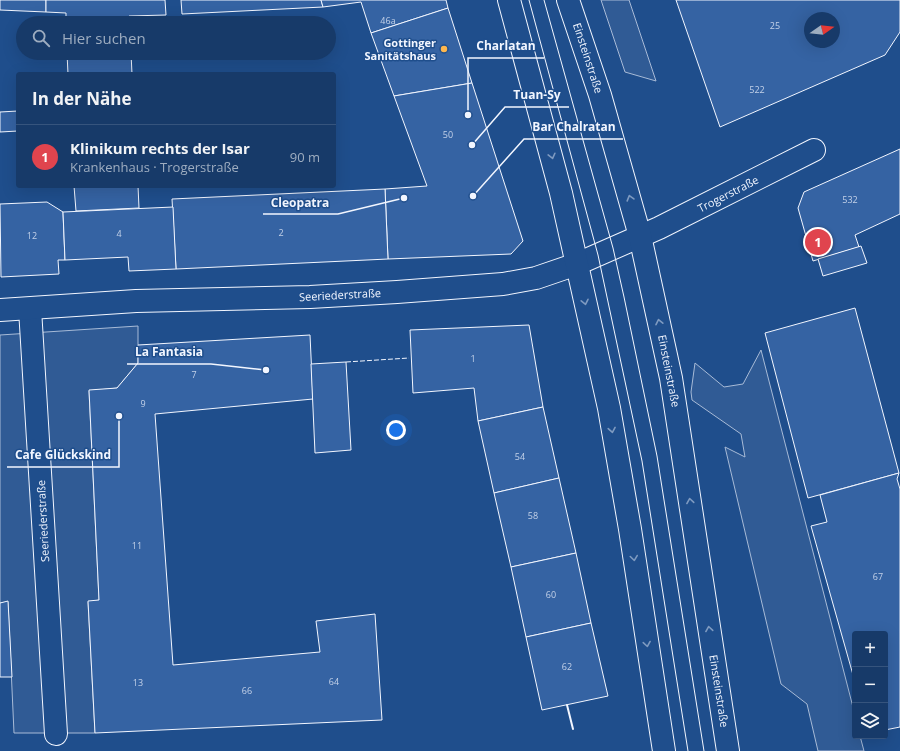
<!DOCTYPE html>
<html lang="de">
<meta charset="utf-8">
<style>
:root{--surface:#173a69;--page:#20416f;--text:#f1f3f6;--muted:#9eadc0;--line:#36547d;--accent:#ffb74d}
body{margin:0;font-family:"Open Sans",sans-serif;background:var(--page);color:var(--text)}
.controls{position:absolute;right:12px;bottom:12px;display:grid;overflow:hidden;border-radius:4px;box-shadow:0 4px 16px #0002}
.controls button{width:36px;height:36px;display:grid;place-items:center;padding:0;border:0;border-bottom:1px solid var(--line);background:var(--surface);color:var(--text);font:20px sans-serif}
.compass{position:absolute;left:804px;top:12px;width:36px;height:36px;border-radius:50%;background:var(--surface);box-shadow:0 4px 16px #0002;rotate:76deg}
.you{position:absolute;left:396px;top:430px;width:14px;height:14px;margin:-10px;border:3px solid #fff;border-radius:50%;background:#1a73e8;box-shadow:0 0 0 6px #1a73e833}
.badge{display:grid;place-items:center;width:26px;height:26px;border-radius:50%;background:var(--accent);color:#fff;font-size:13px;font-weight:700}
.pin{position:absolute;translate:-50% -50%;border:2px solid #fff;box-shadow:0 1px 4px #0006}
.list{margin:0;padding:0;list-style:none}
h2{display:flex;justify-content:space-between;align-items:center;height:52px;margin:0;padding:0 16px;font-size:17px}
h2 small{font-size:13px;font-weight:400;color:var(--muted)}
.list li{display:grid;grid-template-columns:26px 1fr auto;gap:12px;align-items:center;box-sizing:border-box;height:64px;padding:0 16px;border-top:1px solid var(--line)}
.list b{display:block;font-size:15px;white-space:nowrap}
.list p{margin:0;font-size:13px;white-space:nowrap;color:var(--muted)}
.list em{font-size:13px;font-style:normal;color:var(--muted)}
.icon{flex:none;width:22px;height:22px;fill:none;stroke:currentColor;stroke-width:2;stroke-linecap:round;stroke-linejoin:round}
.map{position:relative;flex:none;width:900px;height:751px;overflow:hidden}
.search{position:absolute;background:var(--surface);box-shadow:0 4px 16px #0002;left:16px;top:16px;width:320px;height:44px;display:flex;align-items:center;gap:10px;box-sizing:border-box;padding:0 14px;border-radius:22px;color:var(--muted);font-size:15px}
.panel{position:absolute;background:var(--surface);box-shadow:0 4px 16px #0002;left:16px;top:72px;width:320px;height:116px;border-radius:4px}
.map>svg:first-child{display:block}
</style>
<div class="map">
<svg width="900" height="751" viewBox="0 0 900 751">
<rect width="100%" height="100%" fill="#1f4e8c"/>
<g fill="#305b95" stroke="#a8bbd7">
<path d="M601,0H629L656,81L625,72Z"/>
<path d="M138,326V363L117,388L89,391L99,600L88,602L95,733H14L8,602L0,603V335Z"/>
<path d="M761,350L855,715V736H860L864,751H818L807,704L781,684L725,447L745,457L741,434L692,400L691,392L695,363L724,387L743,384Z"/>
</g>
<g fill="#3563a3" stroke="#f2f6ff" fill-rule="evenodd">
<path d="M0,0H46V12L0,10Z"/>
<path d="M46,0H165L166,15L129,16L130,23H66V13L46,12Z"/>
<path d="M181,0H321L323,7L182,14Z"/>
<path d="M321,0H446L448,8L371,33L361,2L323,7Z"/>
<path d="M676,0H900V32L885,55L720,127ZM810,18H834V42H810Z"/>
<path d="M448,8L472,83L394,96L371,33Z"/>
<path d="M67,53H131L132,74H68Z"/>
<path d="M472,83L523,241L511,254L388,259L385,189L427,186L394,96Z"/>
<path d="M18,111V131L0,132V112Z"/>
<path d="M900,149V214L855,235L859,247L813,261L798,208L804,192Z"/>
<path d="M74,186H138L139,208L76,211Z"/>
<path d="M385,189L388,259L176,269L172,199Z"/>
<path d="M47,202L63,212L65,260H58L59,274L1,277L0,204Z"/>
<path d="M173,207L176,269L129,271L128,257L65,260L63,212Z"/>
<path d="M861,246L867,263L823,276L818,259Z"/>
<path d="M855,308L899,473L808,498L765,333Z"/>
<path d="M529,325L543,407L478,421L474,388L413,393L410,330Z"/>
<path d="M310,335L313,399L155,414L173,665L320,652L316,621L375,614L382,720L95,733L88,601L99,600L89,390L117,388L138,363V345Z"/>
<path d="M346,362L351,450L315,453L311,364Z"/>
<path d="M543,407L559,478L494,493L478,421Z"/>
<path d="M899,473L897,479L900,489V727L885,730V634H855V682L811,526L827,522L820,495Z"/>
<path d="M559,478L576,553L511,567L494,493Z"/>
<path d="M576,553L591,623L526,637L511,567Z"/>
<path d="M8,601L12,677H0V603Z"/>
<path d="M591,623L608,696L542,710L526,637Z"/>
</g>
<g fill="none" stroke-linecap="round" stroke-linejoin="round">
<g stroke="#f2f6ff" stroke-width="24">
<path id="pedestrian" d="M30,309L56,734"/>
</g>
<g stroke="#f2f6ff" stroke-width="24">
<path id="minor" d="M0,310L136,301L310,297L397,292L503,284L536,278L577,264L659,228L814,150"/>
</g>
<g stroke="#f2f6ff" stroke-width="24">
<g id="secondary">
<path d="M509,0L561,193L609,408L630,529L664,751"/>
<path d="M568,0L600,95L640,236L671,378L728,751"/>
</g>
</g>
<use href="#pedestrian" stroke="#1f4e8c" stroke-width="22"/>
<use href="#minor" stroke="#1f4e8c" stroke-width="22"/>
<use href="#secondary" stroke="#1f4e8c" stroke-width="22"/>
<g stroke="#f2f6ff" stroke-width="1">
<path d="M529,0L598,255L642,461L688,751"/>
<path d="M544,0L613,248L624,297L657,456L704,751"/>
</g>
<path stroke="#f2f6ff" stroke-width="1" stroke-dasharray="5 2" stroke-linecap="butt" d="M346,362L409,358"/>
<path stroke="#f2f6ff" stroke-width="2" d="M567,705L573,729"/>
</g>
<defs><path id="oneway-chevron" d="M-2-3.5L2.5 0L-2 3.5" fill="none" stroke-width="1.6" stroke-linecap="round" stroke-linejoin="round"/></defs>
<g stroke="#7e9ac0">
<use href="#oneway-chevron" transform="translate(552 156) rotate(76)"/>
<use href="#oneway-chevron" transform="translate(630 198) rotate(-106)"/>
<use href="#oneway-chevron" transform="translate(585 302) rotate(78)"/>
<use href="#oneway-chevron" transform="translate(659 322) rotate(-102)"/>
<use href="#oneway-chevron" transform="translate(612 430) rotate(80)"/>
<use href="#oneway-chevron" transform="translate(690 501) rotate(-99)"/>
<use href="#oneway-chevron" transform="translate(634 558) rotate(82)"/>
<use href="#oneway-chevron" transform="translate(709 629) rotate(-99)"/>
<use href="#oneway-chevron" transform="translate(647 644) rotate(81)"/>
</g>
<circle fill="#ffb74d" stroke="#1f4e8c" stroke-width="1.5" cx="444" cy="49" r="4"/>
<g text-anchor="middle" stroke-width="3" stroke-linejoin="round" paint-order="stroke">
<g font-size="9" fill="#c3d1e8">
<text x="388" y="24">46a</text>
<text x="775" y="29">25</text>
<text x="757" y="93">522</text>
<text x="448" y="138">50</text>
<text x="850" y="203">532</text>
<text x="281" y="236">2</text>
<text x="119" y="237">4</text>
<text x="32" y="239">12</text>
<text x="473" y="362">1</text>
<text x="194" y="378">7</text>
<text x="143" y="407">9</text>
<text x="520" y="460">54</text>
<text x="533" y="519">58</text>
<text x="137" y="549">11</text>
<text x="878" y="580">67</text>
<text x="551" y="598">60</text>
<text x="567" y="670">62</text>
<text x="334" y="685">64</text>
<text x="138" y="686">13</text>
<text x="247" y="694">66</text>
</g>
<g font-size="11" font-weight="bold" fill="#f2f6ff" stroke="#1f4e8c" text-anchor="end">
<text x="436" y="47">Gottinger<tspan x="436" dy="13">Sanitätshaus</tspan></text>
</g>
<g font-size="11" fill="#f2f6ff" stroke="#1f4e8c">
<text transform="translate(588 58) rotate(72)" y="4">Einsteinstraße</text>
<text transform="translate(728 194) rotate(-27)" y="4">Trogerstraße</text>
<text transform="translate(340 295) rotate(-3)" y="4">Seeriederstraße</text>
<text transform="translate(669 371) rotate(79)" y="4">Einsteinstraße</text>
<text transform="translate(43 521) rotate(-93)" y="4">Seeriederstraße</text>
<text transform="translate(719 691) rotate(81)" y="4">Einsteinstraße</text>
</g>
</g>
<path fill="none" stroke="#f2f6ff" stroke-width="1.5" d="M468 115L468 58H544M472 145L505 107H569M473 196L524 139H623M404 198L338 214H263M266 370L211 364H127M119 416L119 467H7"/>
<g fill="#f2f6ff" stroke="#1f4e8c" stroke-width="1.5">
<circle cx="468" cy="115" r="4"/>
<circle cx="472" cy="145" r="4"/>
<circle cx="473" cy="196" r="4"/>
<circle cx="404" cy="198" r="4"/>
<circle cx="266" cy="370" r="4"/>
<circle cx="119" cy="416" r="4"/>
</g>
<g font-size="12" text-anchor="middle" font-weight="bold" fill="#f2f6ff" stroke="#1f4e8c" stroke-width="3" stroke-linejoin="round" paint-order="stroke">
<text x="506" y="50">Charlatan</text>
<text x="537" y="99">Tuan-Sy</text>
<text x="574" y="131">Bar Chalratan</text>
<text x="300" y="207">Cleopatra</text>
<text x="169" y="356">La Fantasia</text>
<text x="63" y="459">Cafe Glückskind</text>
</g>
</svg>
<div class="controls">
<button>+</button>
<button>−</button>
<button><svg class="icon" aria-label="layers" viewBox="0 0 24 24"><path d="M12 4l9 5-9 5-9-5zM3 14l9 5 9-5"/></svg></button>
</div>
<svg class="compass" viewBox="-18 -18 36 36"><path d="M0-13l5 13h-10z" fill="#e53935"/><path d="M0 13l5-13h-10z" fill="#9eadc0"/></svg>
<div class="you"></div>
<div class="pin badge" style="left:818px;top:242px;background:#e0444e">1</div>
<div class="search"><svg class="icon" aria-label="search" viewBox="0 0 24 24"><circle cx="10" cy="10" r="6"/><path d="M15 15l6 6"/></svg>Hier suchen</div>
<section class="panel">
<h2>In der Nähe<small></small></h2>
<ul class="list">
<li><span class="badge" style="background:#e0444e">1</span><div><b>Klinikum rechts der Isar</b><p>Krankenhaus · Trogerstraße</p></div><em>90 m</em></li>
</ul>
</section>
</div>
